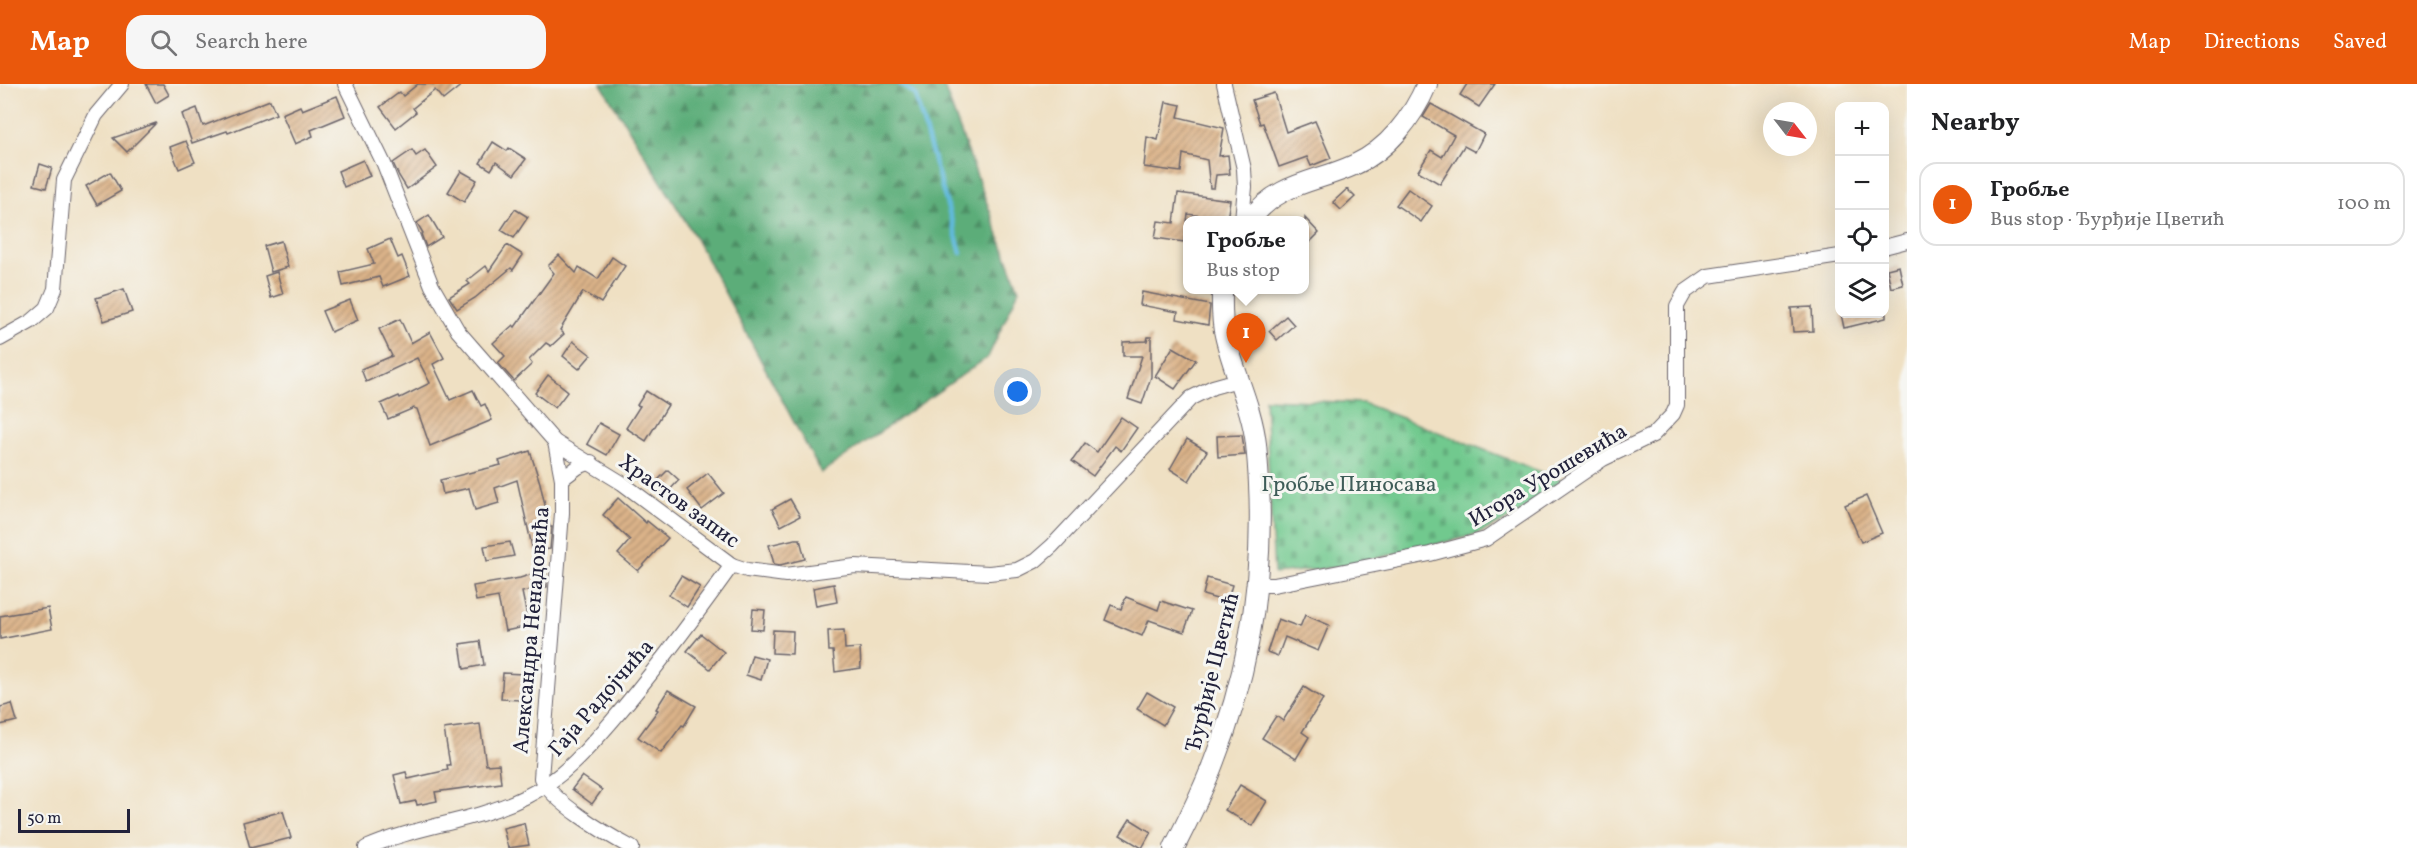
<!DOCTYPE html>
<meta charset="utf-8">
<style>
:root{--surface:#fff;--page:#f6f6f6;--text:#202124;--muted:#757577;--line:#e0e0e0;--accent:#ea580c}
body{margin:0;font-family:Vollkorn,serif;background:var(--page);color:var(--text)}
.controls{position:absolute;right:18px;top:18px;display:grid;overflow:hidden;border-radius:12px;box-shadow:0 6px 24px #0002}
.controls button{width:54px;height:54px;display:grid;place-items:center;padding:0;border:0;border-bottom:2px solid var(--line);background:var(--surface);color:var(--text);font:30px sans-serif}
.compass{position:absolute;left:1763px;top:18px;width:54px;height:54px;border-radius:50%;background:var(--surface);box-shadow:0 6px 24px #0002;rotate:121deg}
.scale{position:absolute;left:18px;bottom:15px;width:112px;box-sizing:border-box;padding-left:6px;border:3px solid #22223b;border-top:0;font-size:16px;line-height:21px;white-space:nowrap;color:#22223b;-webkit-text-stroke:4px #f6f6f2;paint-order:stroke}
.you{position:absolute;left:1018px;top:308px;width:21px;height:21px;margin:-15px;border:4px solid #fff;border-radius:50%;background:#1a73e8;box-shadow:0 0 0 9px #1a73e833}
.badge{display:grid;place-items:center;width:39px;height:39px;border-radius:50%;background:var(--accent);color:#fff;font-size:20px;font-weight:700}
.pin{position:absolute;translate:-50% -50px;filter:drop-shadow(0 2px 3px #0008)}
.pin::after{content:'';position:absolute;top:32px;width:21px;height:18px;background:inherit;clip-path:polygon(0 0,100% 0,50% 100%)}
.popup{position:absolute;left:1183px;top:132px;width:126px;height:78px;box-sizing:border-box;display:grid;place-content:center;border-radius:12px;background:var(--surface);filter:drop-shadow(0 2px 4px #0005);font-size:20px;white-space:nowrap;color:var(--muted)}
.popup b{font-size:22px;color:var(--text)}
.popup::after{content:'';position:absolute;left:50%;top:100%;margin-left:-12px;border:12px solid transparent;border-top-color:var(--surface)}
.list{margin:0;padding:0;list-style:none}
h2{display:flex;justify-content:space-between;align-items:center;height:78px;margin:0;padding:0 24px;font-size:26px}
h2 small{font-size:20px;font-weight:400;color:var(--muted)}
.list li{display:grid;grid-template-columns:39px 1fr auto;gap:18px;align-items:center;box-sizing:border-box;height:84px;margin:0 12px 12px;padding:0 12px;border:2px solid var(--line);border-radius:18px}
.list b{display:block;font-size:22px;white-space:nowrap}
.list p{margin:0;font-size:20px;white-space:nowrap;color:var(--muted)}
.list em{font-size:20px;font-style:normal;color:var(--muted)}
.icon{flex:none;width:33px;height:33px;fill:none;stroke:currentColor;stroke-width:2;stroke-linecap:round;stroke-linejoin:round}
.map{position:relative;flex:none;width:1907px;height:764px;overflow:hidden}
header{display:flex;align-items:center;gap:36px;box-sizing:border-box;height:84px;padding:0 30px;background:var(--accent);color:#fff}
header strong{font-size:28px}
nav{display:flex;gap:33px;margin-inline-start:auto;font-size:21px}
.search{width:420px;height:54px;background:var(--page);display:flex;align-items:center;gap:15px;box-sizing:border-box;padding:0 21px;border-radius:18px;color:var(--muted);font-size:22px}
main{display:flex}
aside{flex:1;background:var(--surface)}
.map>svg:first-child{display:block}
</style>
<header>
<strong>Map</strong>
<div class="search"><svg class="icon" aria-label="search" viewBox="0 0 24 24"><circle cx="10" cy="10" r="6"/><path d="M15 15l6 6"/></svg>Search here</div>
<nav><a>Map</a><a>Directions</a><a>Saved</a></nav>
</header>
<main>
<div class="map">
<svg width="1907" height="764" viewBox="0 0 1907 764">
<defs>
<pattern id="forest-firs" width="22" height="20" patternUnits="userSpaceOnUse" patternTransform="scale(1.5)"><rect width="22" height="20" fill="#5cad79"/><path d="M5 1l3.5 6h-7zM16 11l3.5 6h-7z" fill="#4c8c64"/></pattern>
<pattern id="cemetery-stones" width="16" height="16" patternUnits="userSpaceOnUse" patternTransform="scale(1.5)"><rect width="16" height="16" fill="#71c98e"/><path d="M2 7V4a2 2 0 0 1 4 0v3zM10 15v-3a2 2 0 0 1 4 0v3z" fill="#62ac7b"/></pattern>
<pattern id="building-hatch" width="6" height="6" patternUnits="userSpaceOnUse" patternTransform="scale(1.5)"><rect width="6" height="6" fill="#dbb389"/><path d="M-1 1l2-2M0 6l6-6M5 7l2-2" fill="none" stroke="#b19171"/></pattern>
</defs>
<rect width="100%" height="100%" fill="#f6f6f2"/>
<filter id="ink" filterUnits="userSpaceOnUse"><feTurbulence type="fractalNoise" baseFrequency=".0167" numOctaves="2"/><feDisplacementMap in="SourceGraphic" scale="12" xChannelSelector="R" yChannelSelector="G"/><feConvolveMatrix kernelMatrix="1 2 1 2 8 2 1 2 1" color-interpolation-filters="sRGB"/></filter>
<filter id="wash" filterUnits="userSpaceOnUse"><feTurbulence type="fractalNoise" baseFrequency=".008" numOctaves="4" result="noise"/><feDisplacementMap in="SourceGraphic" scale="24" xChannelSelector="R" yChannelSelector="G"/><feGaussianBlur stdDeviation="1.35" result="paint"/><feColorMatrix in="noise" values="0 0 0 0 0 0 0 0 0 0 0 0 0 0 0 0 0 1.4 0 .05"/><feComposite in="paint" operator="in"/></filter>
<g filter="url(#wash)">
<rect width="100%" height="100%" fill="#efe0c3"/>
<path fill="url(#forest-firs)" stroke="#3f685a" stroke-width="1.5" d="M601,0H943L1019,206L988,273L821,389L694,151Z"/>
<path fill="url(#cemetery-stones)" stroke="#4a7664" stroke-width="1.5" d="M1265,315L1363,319L1562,396L1515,432L1475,451L1339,483L1274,490Z"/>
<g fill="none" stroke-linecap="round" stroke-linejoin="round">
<path stroke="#61bade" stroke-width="4.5" d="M900,0L915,11L961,169"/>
</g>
<g id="blocks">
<g fill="url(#building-hatch)">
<path d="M146,0H163L169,11L156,19Z"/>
<path d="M418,0H463L443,16L435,6L413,24L416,28L396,44L380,23L400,8L403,12Z"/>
<path d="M1467,0H1495L1479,23L1460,11Z"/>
<path d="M1274,9L1286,48L1315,37L1331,74L1311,82L1307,73L1279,83L1263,39L1260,40L1252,16Z"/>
<path d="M337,12L345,32L311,46L313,52L295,60L282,30L300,22L302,26Z"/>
<path d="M270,16L276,30L228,49L227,47L192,59L182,30L197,24L203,42Z"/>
<path d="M1166,18L1181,21L1178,33L1224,44L1219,72L1228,71L1230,90L1216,91L1214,104H1210L1207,76L1183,70L1181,88L1144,83L1147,53L1158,56Z"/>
<path d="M1431,20L1484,50L1475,68L1464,62L1440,100L1418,87L1431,66L1442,73L1454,51L1423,33Z"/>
<path d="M156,39L127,68L113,54Z"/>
<path d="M186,57L195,78L179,85L170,63Z"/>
<path d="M493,58L507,67L509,64L526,75L514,91L496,78L491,86L480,79Z"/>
<path d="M412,66L416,72L425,66L437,83L407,105L399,92L393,79Z"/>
<path d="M363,76L370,92L344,103L338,87Z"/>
<path d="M40,80L52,84L46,104L34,101Z"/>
<path d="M461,87L477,96L464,118L448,108Z"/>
<path d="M110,88L121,107L97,121L86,102Z"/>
<path d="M1347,105L1355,113L1341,126L1333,118Z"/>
<path d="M1408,105L1432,122L1421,138L1396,121Z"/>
<path d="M1178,109L1230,116L1227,136L1188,130L1184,158L1155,154L1158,137L1174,139Z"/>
<path d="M515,125L528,133L514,154L501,146Z"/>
<path d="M429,131L442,153L426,163L421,150L423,149L417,139Z"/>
<path d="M1305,134L1319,149L1305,163Z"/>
<path d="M390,155L398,174L402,172L410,192L383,203L379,193L343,202L340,188L374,180L368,165Z"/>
<path d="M281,157L288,183L271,188L264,162Z"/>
<path d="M507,161L523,171L513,186L511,184L475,214L457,225L449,213L470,200L467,197L486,182L489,187Z"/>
<path d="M559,171L576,189L579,183L598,195L612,173L625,182L601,219L583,208L560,246L564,250L551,262L546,259L529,276L532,280L514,297L498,279L505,272L493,259L513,241L515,243L554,189L548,182Z"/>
<path d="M1899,182L1903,201L1891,204L1887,185Z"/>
<path d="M277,188L283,210L271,214L265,192Z"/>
<path d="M124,205L132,228L104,237L96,214Z"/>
<path d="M1142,208L1210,221L1208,241L1177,235L1178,228L1140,221Z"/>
<path d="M350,216L358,236L331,248L322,227Z"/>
<path d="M1812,223L1813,247L1793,248L1791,224Z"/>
<path d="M1841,230H1886V234L1844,244Z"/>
<path d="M1286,232L1294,241L1277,256L1269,247Z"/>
<path d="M400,235L411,259L430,248L444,274L433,280L450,316L473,306L481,322L485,320L492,336L430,362L417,325L414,324L388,335L381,320L399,312L400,314L430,299L417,274L366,298L361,285L392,272L379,245Z"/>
<path d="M1148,253H1151V293L1142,320L1128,315L1142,272H1123V258L1147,257Z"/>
<path d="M573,257L591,271L579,285L563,272Z"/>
<path d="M1173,263L1196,276L1175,305L1155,292Z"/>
<path d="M548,291L568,307L555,324L535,309Z"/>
<path d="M646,307L668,321L646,357L626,344L640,322L637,321Z"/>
<path d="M1121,333L1137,344L1121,367L1115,362L1093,392L1072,377L1085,359L1097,368Z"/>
<path d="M599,339L619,350L607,371L587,360Z"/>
<path d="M1242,351L1245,371L1218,373L1217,352Z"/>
<path d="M1187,355L1207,367L1189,397L1170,385Z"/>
<path d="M530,367L540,399L550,443H552L550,465L533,467L517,396L495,404L499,419L475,426L469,404L443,410L440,396L501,381L499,377Z"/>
<path d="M668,386L679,396L666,410L655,399Z"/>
<path d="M708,389L724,409L702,426L687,406Z"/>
<path d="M1866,412L1882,449L1861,458L1845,421Z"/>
<path d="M618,414L646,439L647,437L668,454L638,487L618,470L630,456L603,431Z"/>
<path d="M790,415L800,432L781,442L772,425Z"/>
<path d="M795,455H800L805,475L780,481L774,480L769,461Z"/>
<path d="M510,458L514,472L487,477L484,462Z"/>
<path d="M546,486L547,503L522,508L529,542L505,547L498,513L476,517L473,502L520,494Z"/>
<path d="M681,492L700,503L687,523L669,511Z"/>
<path d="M1207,494L1232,501L1227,518L1203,511Z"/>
<path d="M834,500L837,518L816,522L813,504Z"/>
<path d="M1126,513L1158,526L1161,517L1192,527L1184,548L1149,536L1142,552L1105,536L1111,521L1121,525Z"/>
<path d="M48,524L52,545L0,555V532Z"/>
<path d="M753,525L765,526L763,546L751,545Z"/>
<path d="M1305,531L1329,541L1318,567L1285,553L1278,572L1267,568L1278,535L1300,543Z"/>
<path d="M773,546L793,547L792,570L772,569Z"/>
<path d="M844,546L845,565L860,564L861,584L835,588L833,567H829L828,547Z"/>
<path d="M701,550L724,568L710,585L687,567Z"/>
<path d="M480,557L484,581L464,585L460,560Z"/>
<path d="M752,571L767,575L761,596L746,591Z"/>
<path d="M503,589L522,590L520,616L501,615Z"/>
<path d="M1304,603L1323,615L1302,648L1309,653L1296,675L1262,654L1276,632L1283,637Z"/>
<path d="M668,606L696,622L684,642L682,641L661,669L638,653L658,626L656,625Z"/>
<path d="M1147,608L1173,623L1163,641L1137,625Z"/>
<path d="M12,620L17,637L0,641V623Z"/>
<path d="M480,640L486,681L499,680L501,699L435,708L437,717L417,721L416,717L401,720L394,691L406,688L408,695L448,686L447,681H450L444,645Z"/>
<path d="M582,692L602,706L592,720L572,705Z"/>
<path d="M1240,701L1267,717L1252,742L1225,726Z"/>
<path d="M283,727L291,754L250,764L243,738Z"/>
<path d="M1130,735L1151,748L1142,764L1120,751Z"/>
<path d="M524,739L529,761L508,764L503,744Z"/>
</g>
</g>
</g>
<g filter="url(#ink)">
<use href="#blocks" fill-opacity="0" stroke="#6a646b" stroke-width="1.5"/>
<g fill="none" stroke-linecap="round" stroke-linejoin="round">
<g stroke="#6a646b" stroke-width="16">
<g id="street">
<path d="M345,0L384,80L432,202L458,247L555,358L622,399L732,481L747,486L786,491L855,482L989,489L1017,486L1035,477L1052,462L1191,314L1213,303L1238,296"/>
<path d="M1224,0L1244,85L1245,103L1242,136"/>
<path d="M1884,163L1907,157"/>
<path d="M0,255L32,237L47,224L55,205L64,96L96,31L122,0"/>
<path d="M555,358L562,395V429L541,694C552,718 608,751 632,764"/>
<path d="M562,395L578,383L591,378"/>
<path d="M1258,501H1274L1430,470L1486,455L1603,375L1653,351L1673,330L1677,321V222L1685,208L1708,192L1840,172"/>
<path d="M366,764C418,741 476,738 527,712C562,695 587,666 612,637C655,587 694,534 732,481"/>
</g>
</g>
<g stroke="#6a646b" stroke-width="22">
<g id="secondary">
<path d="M1250,136C1278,98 1315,99 1354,81C1388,66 1413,33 1427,0"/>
<path d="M1174,764C1188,736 1203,707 1214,677C1254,576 1267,468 1256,360C1252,323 1233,287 1225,251C1221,236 1222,221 1222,206"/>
</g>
</g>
<use href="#street" stroke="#fff" stroke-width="14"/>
<use href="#secondary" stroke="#fff" stroke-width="20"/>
</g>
</g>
<g text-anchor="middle" stroke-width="6" stroke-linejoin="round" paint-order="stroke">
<g font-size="22" fill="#22223b" stroke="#f6f6f2">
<text transform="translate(1547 390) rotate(-31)" y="8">Игора Урошевића</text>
<text transform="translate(680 416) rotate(36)" y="8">Храстов запис</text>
<text transform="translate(530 546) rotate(-85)" y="8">Александра Ненадовића</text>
<text transform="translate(1211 588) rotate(-76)" y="8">Ђурђије Цветић</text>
<text transform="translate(600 613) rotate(-49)" y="8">Гаја Радојчића</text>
</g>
<g font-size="22" fill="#3e5c58" stroke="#f6f6f2">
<text x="1349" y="407">Гробље Пиносава</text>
</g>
</g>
</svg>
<div class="controls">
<button>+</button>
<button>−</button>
<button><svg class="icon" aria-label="locate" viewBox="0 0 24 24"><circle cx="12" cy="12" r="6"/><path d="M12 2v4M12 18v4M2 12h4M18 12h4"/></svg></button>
<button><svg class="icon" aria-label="layers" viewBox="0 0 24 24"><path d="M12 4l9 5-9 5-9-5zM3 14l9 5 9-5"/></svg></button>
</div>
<svg class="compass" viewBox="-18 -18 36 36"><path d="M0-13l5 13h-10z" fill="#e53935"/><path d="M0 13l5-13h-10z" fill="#757577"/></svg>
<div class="scale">50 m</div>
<div class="you"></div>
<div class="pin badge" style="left:1246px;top:279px">1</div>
<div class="popup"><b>Гробље</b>Bus stop</div>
</div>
<aside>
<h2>Nearby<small></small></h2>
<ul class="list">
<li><span class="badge">1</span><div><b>Гробље</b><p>Bus stop · Ђурђије Цветић</p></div><em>100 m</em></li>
</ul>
</aside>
</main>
